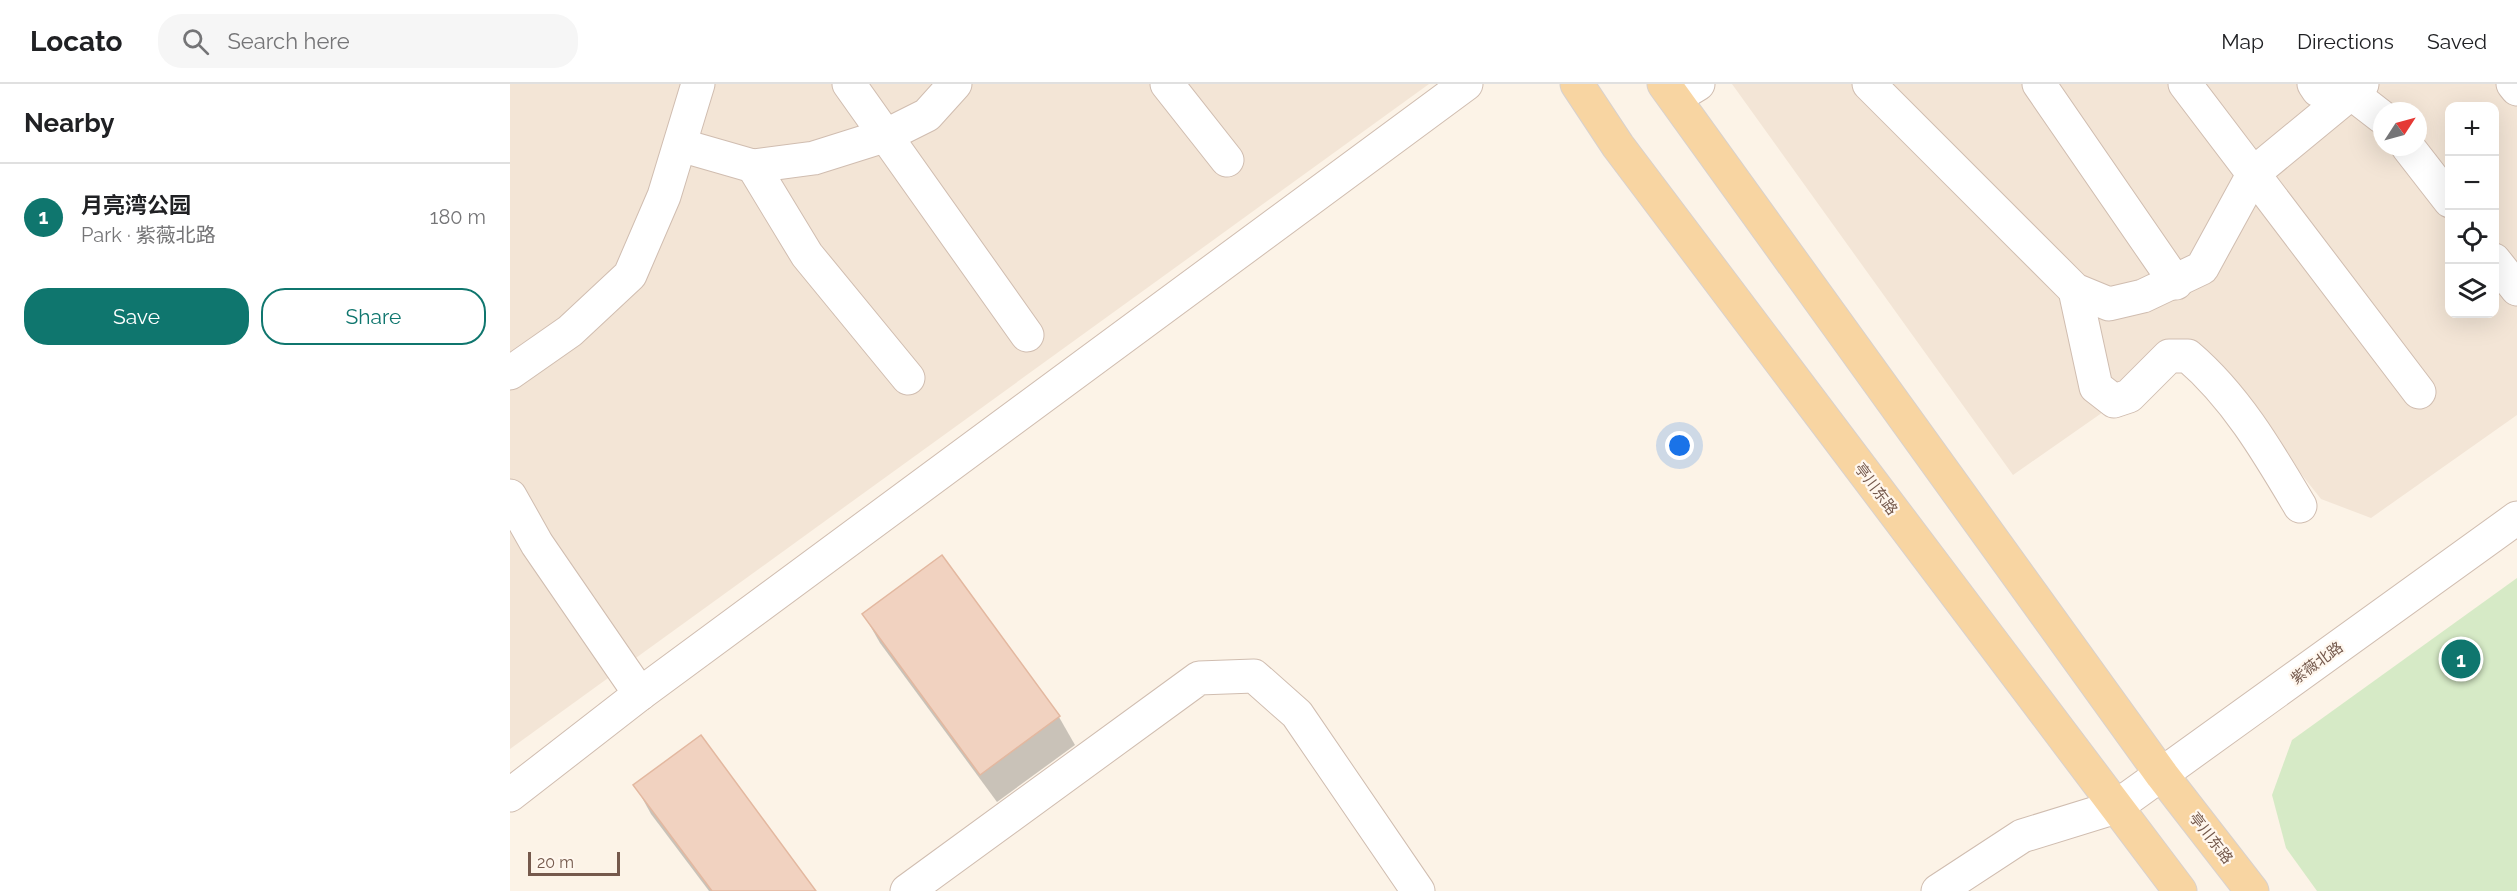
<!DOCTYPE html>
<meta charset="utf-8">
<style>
:root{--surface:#fff;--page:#f6f6f6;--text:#202124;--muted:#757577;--line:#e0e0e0;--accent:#0f766e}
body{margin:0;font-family:Raleway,"Noto Sans SC",sans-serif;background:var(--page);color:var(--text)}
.controls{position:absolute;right:18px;top:18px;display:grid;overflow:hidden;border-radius:12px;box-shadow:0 6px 24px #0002}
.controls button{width:54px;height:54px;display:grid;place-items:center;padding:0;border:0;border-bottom:2px solid var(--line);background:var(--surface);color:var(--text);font:30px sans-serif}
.compass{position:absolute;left:1863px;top:18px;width:54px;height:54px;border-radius:50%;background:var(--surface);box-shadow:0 6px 24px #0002;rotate:54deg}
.scale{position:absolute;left:18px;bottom:15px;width:92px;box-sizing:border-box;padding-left:6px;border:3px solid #75594c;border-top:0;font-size:16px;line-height:21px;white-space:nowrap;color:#75594c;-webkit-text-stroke:4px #fff7ee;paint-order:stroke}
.you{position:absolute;left:1170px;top:362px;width:21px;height:21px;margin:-15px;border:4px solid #fff;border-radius:50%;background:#1a73e8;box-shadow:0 0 0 9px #1a73e833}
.badge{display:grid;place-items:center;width:39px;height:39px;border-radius:50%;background:var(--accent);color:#fff;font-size:20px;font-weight:700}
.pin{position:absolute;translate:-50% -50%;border:3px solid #fff;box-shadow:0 2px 6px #0006}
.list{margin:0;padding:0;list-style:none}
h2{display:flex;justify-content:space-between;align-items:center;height:78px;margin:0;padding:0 24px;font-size:26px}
h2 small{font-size:20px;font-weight:400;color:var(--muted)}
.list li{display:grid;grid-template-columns:39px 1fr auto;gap:18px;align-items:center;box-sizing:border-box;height:108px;padding:0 24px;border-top:2px solid var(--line)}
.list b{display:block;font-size:22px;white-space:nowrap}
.list p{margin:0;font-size:20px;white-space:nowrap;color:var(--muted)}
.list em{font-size:20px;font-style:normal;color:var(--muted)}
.actions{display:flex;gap:12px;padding:18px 24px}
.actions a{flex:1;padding:14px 0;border:2px solid var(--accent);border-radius:24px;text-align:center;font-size:21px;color:var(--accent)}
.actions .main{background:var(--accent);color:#fff}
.icon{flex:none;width:33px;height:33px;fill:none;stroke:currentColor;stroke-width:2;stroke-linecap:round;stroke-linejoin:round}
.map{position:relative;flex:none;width:2007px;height:807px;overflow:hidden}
header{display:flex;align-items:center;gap:36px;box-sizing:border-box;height:84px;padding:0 30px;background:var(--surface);border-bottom:2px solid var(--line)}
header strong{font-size:28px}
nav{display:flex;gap:33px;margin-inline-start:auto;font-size:21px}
.search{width:420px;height:54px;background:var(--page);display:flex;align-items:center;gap:15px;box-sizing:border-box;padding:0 21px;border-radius:24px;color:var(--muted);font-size:22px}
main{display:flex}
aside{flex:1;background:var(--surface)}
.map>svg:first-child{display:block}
</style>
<header>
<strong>Locato</strong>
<div class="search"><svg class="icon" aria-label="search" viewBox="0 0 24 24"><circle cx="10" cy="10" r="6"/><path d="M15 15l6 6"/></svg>Search here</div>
<nav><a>Map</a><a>Directions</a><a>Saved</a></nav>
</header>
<main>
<aside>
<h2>Nearby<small></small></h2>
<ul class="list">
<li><span class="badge">1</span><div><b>月亮湾公园</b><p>Park · 紫薇北路</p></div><em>180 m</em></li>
</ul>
<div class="actions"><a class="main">Save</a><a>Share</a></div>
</aside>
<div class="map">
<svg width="2007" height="807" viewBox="0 0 2007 807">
<rect width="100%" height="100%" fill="#fcf3e7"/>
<g fill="#f3e5d6" fill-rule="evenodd">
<path d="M0,0H919L0,665Z"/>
<path d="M1222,0H2007V331L1861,434L1811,415L1689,261L1503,391ZM1940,22H1984V230H1940ZM1872,27H1908V63H1872Z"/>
</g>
<path fill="#d6eac6" d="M2007,494V807H1807L1776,764L1762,711L1782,656Z"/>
<g fill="#0003">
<path d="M431,473L549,633L565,661L487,718L370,559L354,531Z"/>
<path d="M125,701L304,807H199L141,730Z"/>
</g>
<g fill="#f1d2c0" stroke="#e3b8a0" stroke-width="1.5">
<path d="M432,471L550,632L470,691L352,530Z"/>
<path d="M191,651L306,807H202L123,701Z"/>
</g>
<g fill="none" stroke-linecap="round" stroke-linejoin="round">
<g stroke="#d0bdb0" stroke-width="35">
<g id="minor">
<path d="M339,0L517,251"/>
<path d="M657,0L717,76"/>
<path d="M1359,0L1565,206L1599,220L1633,212L1692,184L1744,89L1852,0"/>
<path d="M1529,0L1666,199"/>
<path d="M1675,0L1909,308"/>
<path d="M1804,0L1808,6L1841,9L1872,33"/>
<path d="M2003,0L2007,5"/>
<path d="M1165,14L1188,0"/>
<path d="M170,61L243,82L304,74L377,51L417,31L445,0"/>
<path d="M1898,63L1940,117"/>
<path d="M243,82L297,171L398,294"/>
<path d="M1984,176L2007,205"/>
<path d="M1565,206L1586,303L1604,317L1619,312L1659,272H1678C1726,313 1758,368 1790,422"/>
<path d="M0,289L60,247L120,191L154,112L188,0"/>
<path d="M0,412L27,460L130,610"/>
<path d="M0,711L130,610L956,0"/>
<path d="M397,807L689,594L744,592L787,630L908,807"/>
<path d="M1428,807L1512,752L1606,723L2007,434"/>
</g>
</g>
<g stroke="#d8d1cd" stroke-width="35">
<g id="major">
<path d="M1067,0L1108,62L1670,807"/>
<path d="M1154,0L1652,691L1742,807"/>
</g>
</g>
<use href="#minor" stroke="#fff" stroke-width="33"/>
<use href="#major" stroke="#f8d5a2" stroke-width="33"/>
</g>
<g text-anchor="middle" stroke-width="4.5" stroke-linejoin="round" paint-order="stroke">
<g font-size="15" fill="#75594c" stroke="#fff7ee">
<text transform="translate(1366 405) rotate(53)" y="5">亭川东路</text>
<text transform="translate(1807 579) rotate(-36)" y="5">紫薇北路</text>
<text transform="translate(1701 754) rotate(52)" y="5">亭川东路</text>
</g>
</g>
</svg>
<div class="controls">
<button>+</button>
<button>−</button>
<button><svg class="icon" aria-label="locate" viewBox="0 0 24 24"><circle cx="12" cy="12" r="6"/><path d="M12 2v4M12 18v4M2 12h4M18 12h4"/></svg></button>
<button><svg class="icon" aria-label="layers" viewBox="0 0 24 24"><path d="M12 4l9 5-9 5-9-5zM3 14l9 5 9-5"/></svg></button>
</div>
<svg class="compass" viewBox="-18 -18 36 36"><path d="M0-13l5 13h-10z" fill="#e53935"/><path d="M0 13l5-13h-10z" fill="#757577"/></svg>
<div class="scale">20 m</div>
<div class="you"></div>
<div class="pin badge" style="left:1951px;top:575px">1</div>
</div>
</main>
